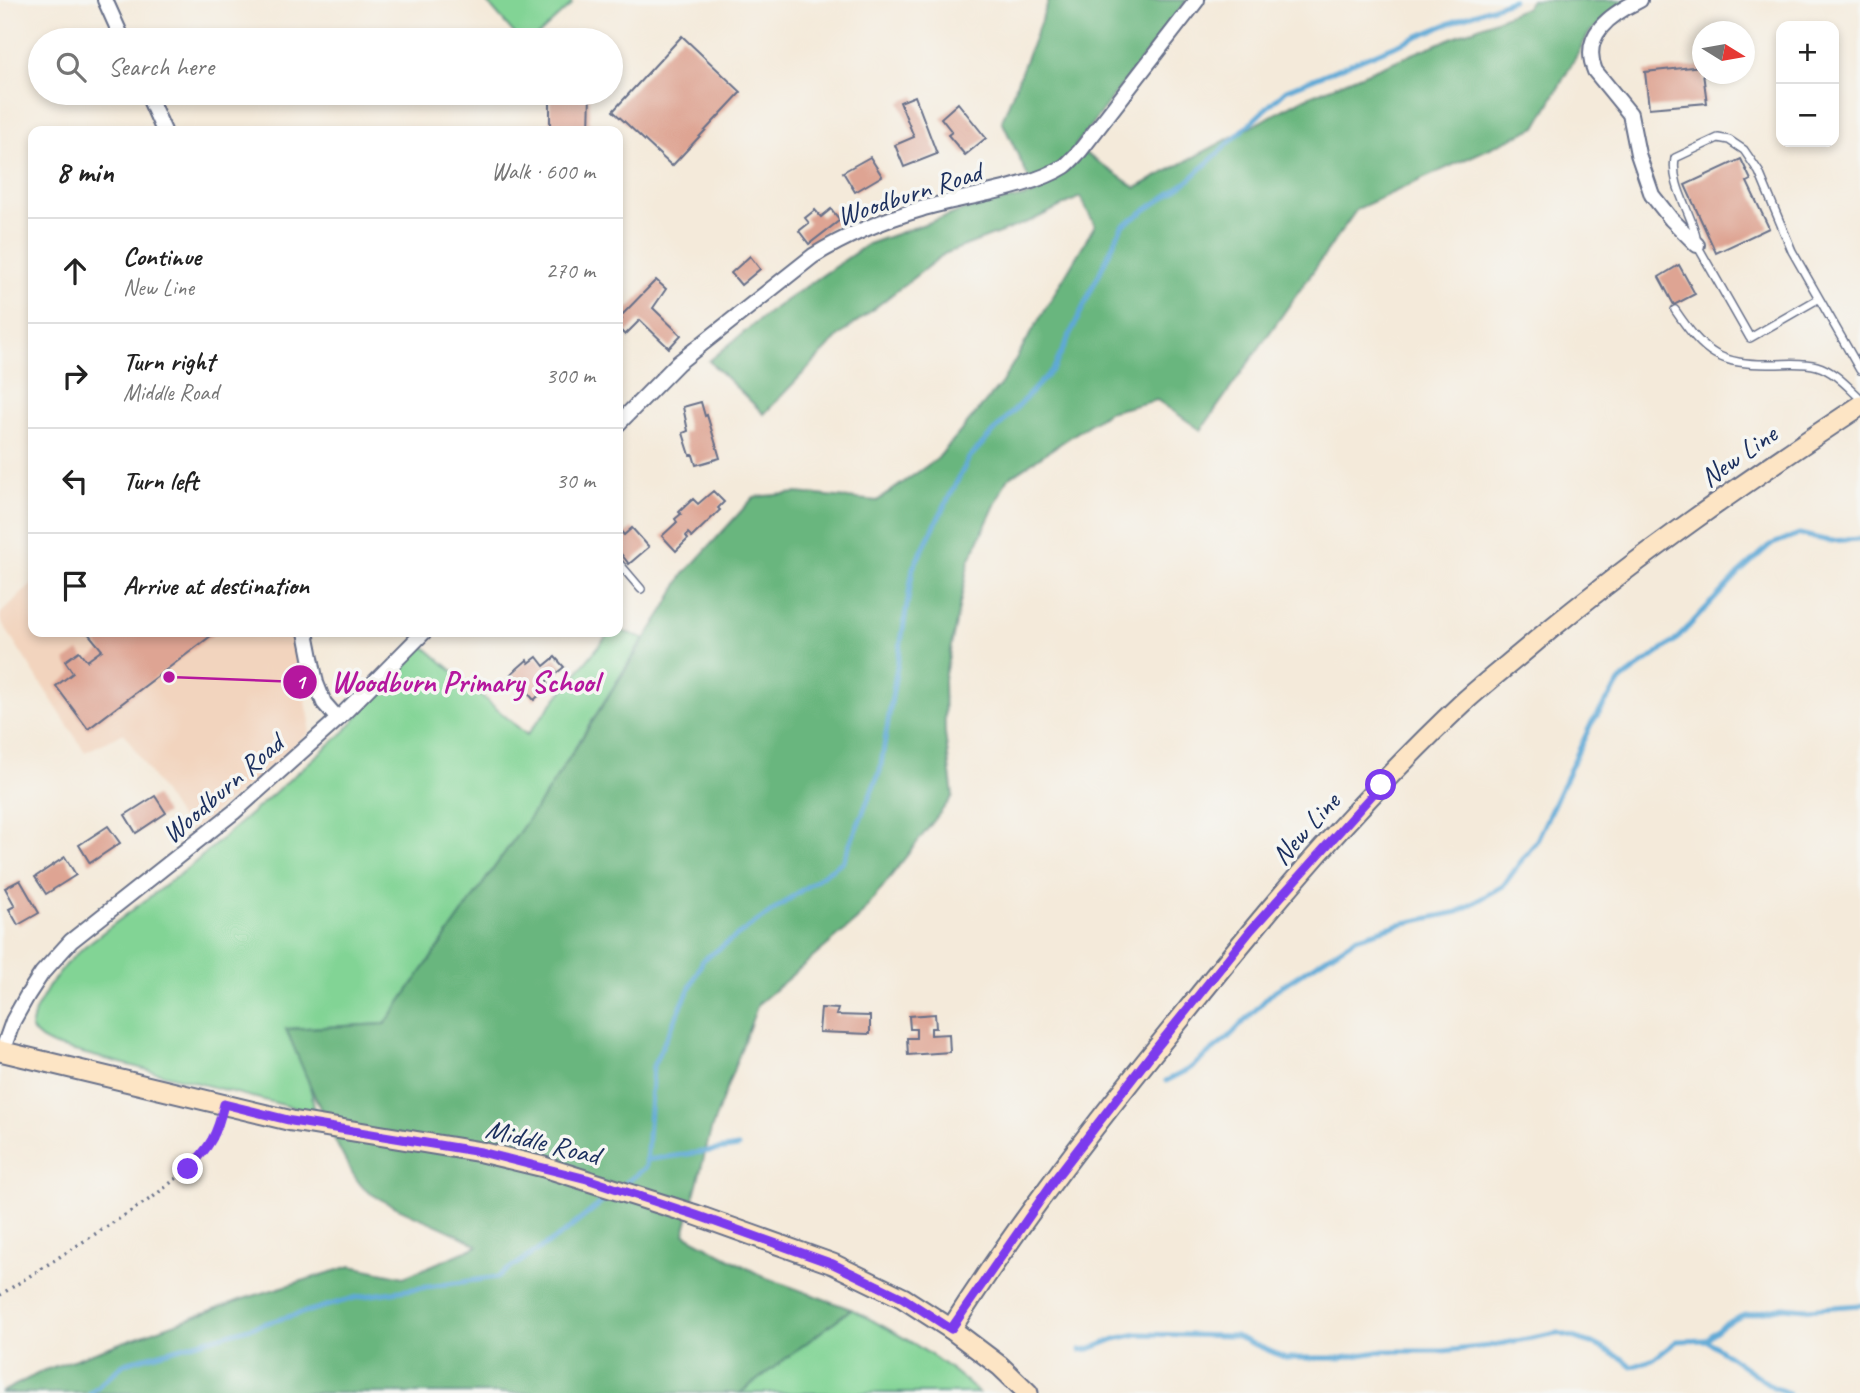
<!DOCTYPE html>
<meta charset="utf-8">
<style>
:root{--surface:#fff;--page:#f2f2f2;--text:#222;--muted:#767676;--line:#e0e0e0}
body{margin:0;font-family:Caveat,sans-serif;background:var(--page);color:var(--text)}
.controls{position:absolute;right:21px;top:21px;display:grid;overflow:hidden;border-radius:14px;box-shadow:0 4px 10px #0003}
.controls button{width:63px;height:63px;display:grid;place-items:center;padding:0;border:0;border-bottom:2px solid var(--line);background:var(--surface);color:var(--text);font:35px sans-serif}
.compass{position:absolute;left:1692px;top:21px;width:63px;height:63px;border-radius:50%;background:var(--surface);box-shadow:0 4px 10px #0003;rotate:101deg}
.stop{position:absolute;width:21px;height:21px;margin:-16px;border:5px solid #7c3aed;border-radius:50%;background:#fff}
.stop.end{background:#7c3aed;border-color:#fff;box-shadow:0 2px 7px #0008}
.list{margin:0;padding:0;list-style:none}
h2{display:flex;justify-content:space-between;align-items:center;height:91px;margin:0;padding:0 28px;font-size:30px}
h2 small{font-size:23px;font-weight:400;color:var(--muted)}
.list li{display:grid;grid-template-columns:46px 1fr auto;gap:21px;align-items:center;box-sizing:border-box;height:105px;padding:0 28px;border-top:2px solid var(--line)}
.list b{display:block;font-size:26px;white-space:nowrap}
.list p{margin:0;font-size:23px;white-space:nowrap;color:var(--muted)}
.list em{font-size:23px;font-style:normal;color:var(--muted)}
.icon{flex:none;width:38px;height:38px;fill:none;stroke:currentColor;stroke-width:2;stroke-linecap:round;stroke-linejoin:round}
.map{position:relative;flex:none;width:1860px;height:1393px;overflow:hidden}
.search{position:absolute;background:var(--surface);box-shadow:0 4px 10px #0003;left:28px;top:28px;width:595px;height:77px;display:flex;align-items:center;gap:18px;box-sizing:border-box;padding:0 24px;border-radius:38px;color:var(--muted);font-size:26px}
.panel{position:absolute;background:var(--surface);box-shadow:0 4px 10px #0003;left:28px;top:126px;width:595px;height:511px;border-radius:14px}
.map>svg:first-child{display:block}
</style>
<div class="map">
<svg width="1860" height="1393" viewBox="0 0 1860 1393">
<rect width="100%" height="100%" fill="#f6f6f2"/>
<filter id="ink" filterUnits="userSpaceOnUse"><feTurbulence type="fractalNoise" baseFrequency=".0143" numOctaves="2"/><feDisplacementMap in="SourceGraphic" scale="14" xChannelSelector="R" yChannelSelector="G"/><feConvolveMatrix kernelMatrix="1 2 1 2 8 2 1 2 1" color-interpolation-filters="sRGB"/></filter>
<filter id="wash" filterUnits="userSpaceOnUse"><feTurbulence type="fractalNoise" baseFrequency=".00686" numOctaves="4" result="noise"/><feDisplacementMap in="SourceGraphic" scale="28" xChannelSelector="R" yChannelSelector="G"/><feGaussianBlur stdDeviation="1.57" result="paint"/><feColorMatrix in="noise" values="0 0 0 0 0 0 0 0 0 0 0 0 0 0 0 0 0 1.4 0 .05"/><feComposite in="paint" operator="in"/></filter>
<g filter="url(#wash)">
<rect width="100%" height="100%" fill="#f4eada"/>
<path fill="#f2d4be" d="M33,583V632H291L310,721L309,733L190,834L124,733L85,752L0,620V614Z"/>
<g fill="#82d495" stroke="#4e827a" stroke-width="2">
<path d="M485,0H569L572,4L533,40H520Z"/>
<path d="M618,630L644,638L550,788L385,1024L286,1029C299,1057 313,1082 314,1113L55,1046C44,1041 37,1038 31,1028L35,1011L49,986L65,965L85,946L193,864L345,731L420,643L527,735L610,632H618Z"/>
<path d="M851,1309C898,1334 940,1356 979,1393H740Z"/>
</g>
<path fill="#69b67e" stroke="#42726e" stroke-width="2" d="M1049,0H1187L1075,146L1136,188L1305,98L1525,8L1531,0H1631L1590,32L1536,127L1357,209L1201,430L1157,400L1108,412L1007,479L969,561L944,679L945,733L953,796L857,920L758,1004L711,1130L684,1234L764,1277L851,1309L740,1393H0L45,1370L243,1299L351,1266L404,1277L478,1246C444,1224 401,1214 367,1191C345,1176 300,1060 286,1029L385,1024L550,788L665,608L683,575L754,497L797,493L877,501L938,458L1001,384L1095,225L1080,197L1033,220L944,254L840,335L764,414L709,361L769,312L868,244L967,209L1036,194L1002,121Z"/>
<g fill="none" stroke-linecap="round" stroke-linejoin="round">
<g stroke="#5ea9d6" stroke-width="5">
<path d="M1166,1081L1188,1070L1227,1039L1274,991L1356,938L1400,924L1458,912L1503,886L1537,840L1591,724L1621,680L1676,640L1739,573L1770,545L1799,534L1829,541L1860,539"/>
<path d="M646,1160L738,1147"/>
<path d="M622,1186L646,1167L653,1066L703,960L843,861L880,771L913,568L969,458L1054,368L1122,226L1187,182L1286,90L1465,17L1513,0"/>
<path d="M1706,1340L1723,1325L1742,1316L1783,1307L1806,1309L1860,1305"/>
<path d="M1080,1350L1090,1349L1115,1339L1138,1334L1235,1336L1286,1358H1342L1384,1351H1443L1489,1346L1558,1333L1592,1343L1623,1359L1632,1367L1654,1359L1677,1341L1706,1340L1773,1387L1789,1393"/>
<path d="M90,1393L125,1363L358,1297L497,1277L564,1233L612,1194"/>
</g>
</g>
<g id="blocks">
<g fill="#dea493">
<path d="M682,36L741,92L672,166L613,111Z"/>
<path d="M1702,66L1707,103L1649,108L1645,72Z"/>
<path d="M550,93H590L589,131H550Z"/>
<path d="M915,96L937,154L904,167L895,145L914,137L900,102Z"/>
<path d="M958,103L986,138L965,155L948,135L952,132L941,118Z"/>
<path d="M870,157L882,176L855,192L843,172Z"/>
<path d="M1741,159L1751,180L1747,182L1769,228L1716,253L1685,185Z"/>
<path d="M831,209L840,220L809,244L799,231L809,223L805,218L815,210L821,217Z"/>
<path d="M750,256L760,269L741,285L731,273Z"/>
<path d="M1679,265L1695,294L1674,305L1659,277Z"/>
<path d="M656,280L666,289L653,308L681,335L669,348L640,320L625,335L618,328V324L622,319L620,317Z"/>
<path d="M701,402L705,416L707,415L720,458L696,465L693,455H690L683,433L688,431L683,407Z"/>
<path d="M713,491L724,502L718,508L720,510L692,537L688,533L686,536L688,539L676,551L662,536L677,522L675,519L681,514L679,512L693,499L698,504Z"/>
<path d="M618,528L624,535L632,528L649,547L629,564L618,550Z"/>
<path d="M87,632H216L88,729L56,686L73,673L65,661L79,651L87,661L102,650Z"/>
<path d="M537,657L544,666L555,657L564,667L546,682L549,686L534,700L511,674L527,660L529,663Z"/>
<path d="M155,796L166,813L136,833L125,815Z"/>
<path d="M108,826L120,843L90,863L79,845Z"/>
<path d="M65,857L76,875L46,894L35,877Z"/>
<path d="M20,880L39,913L18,925L9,909L15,906L5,888Z"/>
<path d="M821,1008L838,1009L836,1015L870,1016V1034L819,1032Z"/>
<path d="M935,1014L936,1028H931V1035L949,1034L950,1052L908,1055L907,1038H916V1029H910L909,1016Z"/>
</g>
</g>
</g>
<g filter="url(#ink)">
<use href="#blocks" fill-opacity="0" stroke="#677089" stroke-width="2"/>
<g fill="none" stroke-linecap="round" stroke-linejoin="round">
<g stroke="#677089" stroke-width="10">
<g id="lane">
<path d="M1818,299L1750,338L1697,245C1695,215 1670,189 1675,158L1718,138L1729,140L1744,150L1759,172L1792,251L1860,370"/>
<path d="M1675,310C1705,354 1719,365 1773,364C1787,364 1803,362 1817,366C1834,371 1847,386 1860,398"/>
<path d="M618,562L641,589"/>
</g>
</g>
<g stroke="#677089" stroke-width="18">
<g id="street">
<path d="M105,0L123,40"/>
<path d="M1640,0C1611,14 1580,35 1595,71L1630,114L1638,154L1652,195L1671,219L1697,245"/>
<path d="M147,93L164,131"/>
<path d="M618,424L678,363L813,256C847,235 883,220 921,209C961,197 1031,188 1065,166C1070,162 1075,156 1080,151L1197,0"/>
<path d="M306,632L316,683L324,703L338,719"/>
<path d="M2,1052L13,1021L27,996L42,973L71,941L234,812L338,719L424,632"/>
</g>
</g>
<g stroke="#677089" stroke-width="23">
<g id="secondary">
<path d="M0,1051L292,1121L481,1152L544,1167L696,1215L833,1264L903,1298L951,1329L1000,1366L1028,1393"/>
<path d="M951,1329C1020,1220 1100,1118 1181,1018C1270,907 1362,797 1466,700C1488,680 1513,661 1536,641C1639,555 1748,480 1860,406"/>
</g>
</g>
<path stroke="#677089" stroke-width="3.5" stroke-dasharray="2 5" stroke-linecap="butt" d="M0,1295L153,1197L188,1169L205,1152L215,1138L221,1120"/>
<use href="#lane" stroke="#fff" stroke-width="7"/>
<use href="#street" stroke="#fff" stroke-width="14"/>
<use href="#secondary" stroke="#fde5c5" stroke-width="19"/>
</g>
</g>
<g fill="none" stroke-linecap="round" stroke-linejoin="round" filter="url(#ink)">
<path stroke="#7c3aed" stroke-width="9" d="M188,1169C210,1147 217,1135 224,1104L292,1121L481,1152L587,1179L696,1215L833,1264L903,1298L951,1329L1055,1179L1153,1052L1251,930L1381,785"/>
</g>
<g text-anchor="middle" stroke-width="7" stroke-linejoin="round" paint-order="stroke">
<g font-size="28" fill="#1b2f5e" stroke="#f6f6f2">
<text transform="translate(909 193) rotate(-18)" y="10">Woodburn Road</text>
<text transform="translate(1738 455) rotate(-35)" y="10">New Line</text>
<text transform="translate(222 788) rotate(-41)" y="10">Woodburn Road</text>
<text transform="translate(1305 828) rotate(-48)" y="10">New Line</text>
<text transform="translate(543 1141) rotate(14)" y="10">Middle Road</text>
</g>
</g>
<path fill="none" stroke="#b5179e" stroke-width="2.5" d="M169 677L300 682"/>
<g fill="#b5179e" stroke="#f6f6f2" stroke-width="2.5">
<circle cx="169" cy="677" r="7"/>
<circle cx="300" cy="682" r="18"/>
</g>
<g font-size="21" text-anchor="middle" font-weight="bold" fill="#fff">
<text x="300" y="689">1</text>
</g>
<g font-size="30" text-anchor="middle" font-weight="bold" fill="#b5179e" stroke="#f6f6f2" stroke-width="7" stroke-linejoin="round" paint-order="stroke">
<text x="465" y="692">Woodburn Primary School</text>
</g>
</svg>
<div class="controls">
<button>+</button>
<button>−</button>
</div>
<svg class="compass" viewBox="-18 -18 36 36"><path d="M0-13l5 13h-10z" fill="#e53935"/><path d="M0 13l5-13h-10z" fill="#767676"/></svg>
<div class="stop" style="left:1381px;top:785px"></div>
<div class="stop end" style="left:188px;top:1169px"></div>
<div class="search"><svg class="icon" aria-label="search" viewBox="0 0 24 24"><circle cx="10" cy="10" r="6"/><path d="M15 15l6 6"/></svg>Search here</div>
<section class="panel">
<h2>8 min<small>Walk · 600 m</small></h2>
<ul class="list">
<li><svg class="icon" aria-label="ahead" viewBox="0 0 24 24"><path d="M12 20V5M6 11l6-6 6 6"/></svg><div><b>Continue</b><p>New Line</p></div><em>270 m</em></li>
<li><svg class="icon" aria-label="right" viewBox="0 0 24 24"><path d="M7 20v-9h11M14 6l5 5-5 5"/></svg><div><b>Turn right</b><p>Middle Road</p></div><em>300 m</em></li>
<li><svg class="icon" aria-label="left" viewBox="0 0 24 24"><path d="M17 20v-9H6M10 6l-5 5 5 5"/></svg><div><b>Turn left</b></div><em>30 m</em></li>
<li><svg class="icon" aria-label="arrive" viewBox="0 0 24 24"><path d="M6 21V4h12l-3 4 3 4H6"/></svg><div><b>Arrive at destination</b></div></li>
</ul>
</section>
</div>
